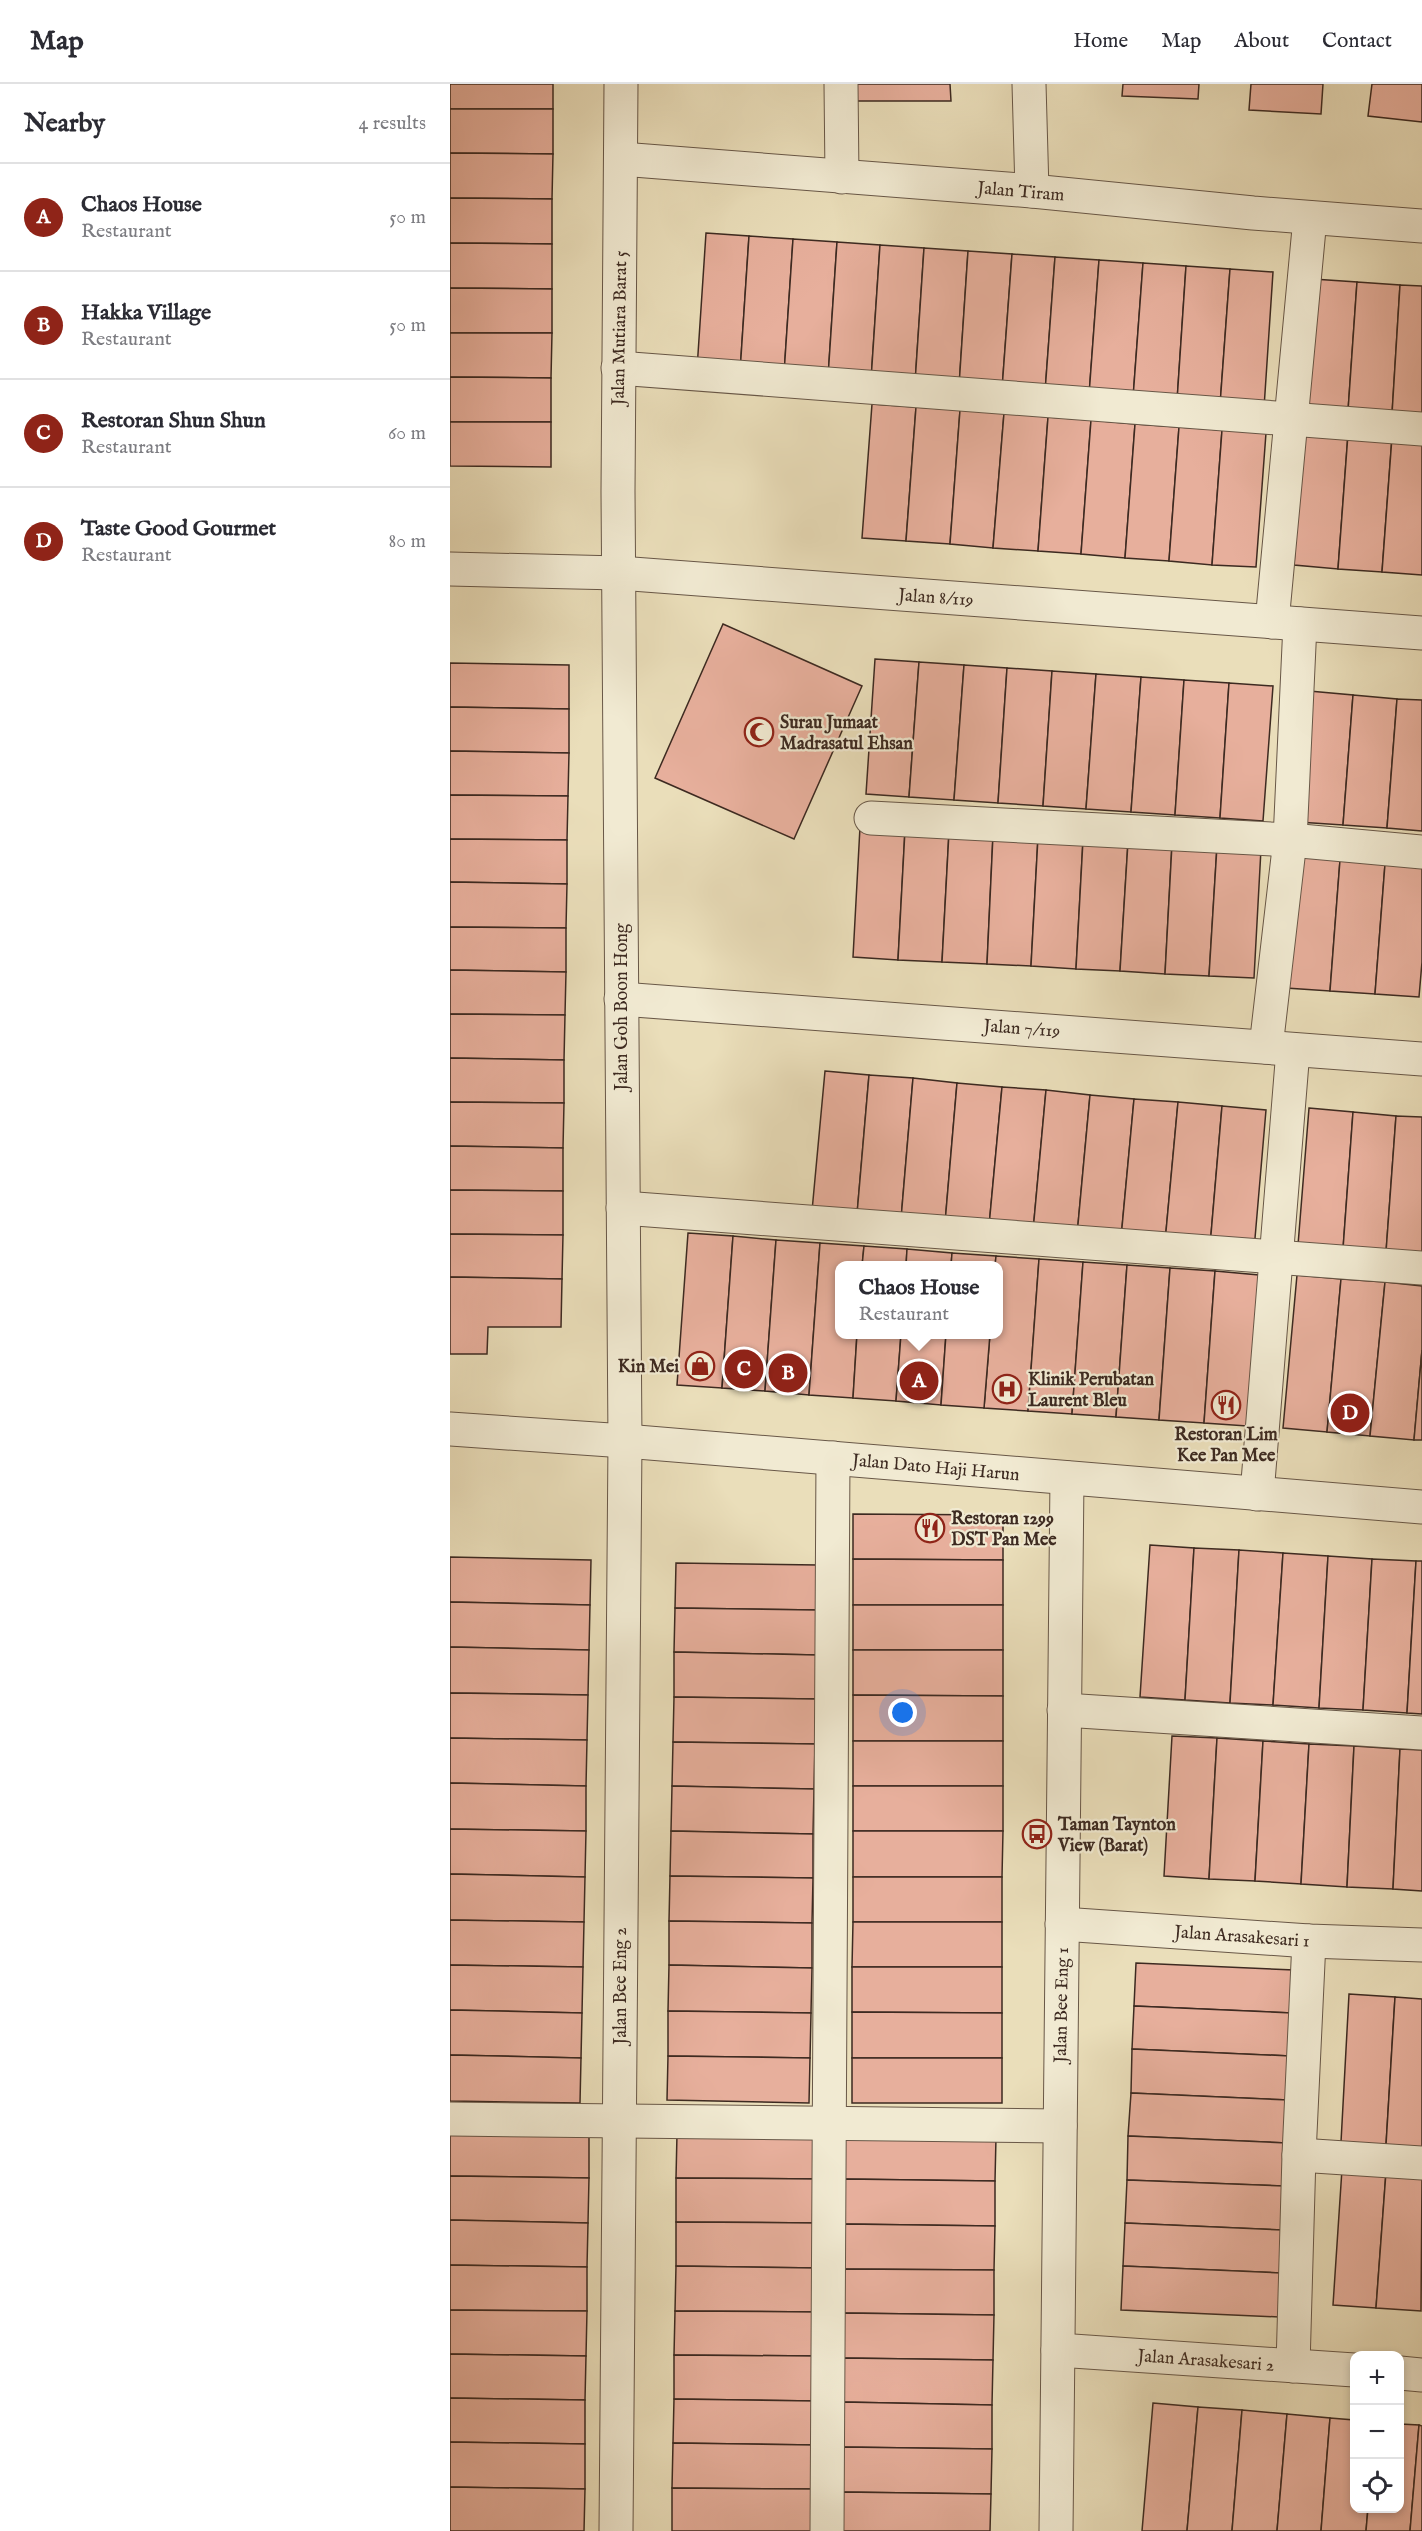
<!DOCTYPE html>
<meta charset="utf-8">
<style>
:root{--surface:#fff;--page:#f2f2f3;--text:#2b2b33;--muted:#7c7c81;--line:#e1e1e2;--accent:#8f2418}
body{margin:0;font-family:"IM FELL English",serif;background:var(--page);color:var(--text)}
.controls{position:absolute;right:18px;bottom:18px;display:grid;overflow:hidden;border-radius:12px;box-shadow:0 3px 9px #0003}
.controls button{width:54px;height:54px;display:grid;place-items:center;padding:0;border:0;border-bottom:2px solid var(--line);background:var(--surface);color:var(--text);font:30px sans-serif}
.you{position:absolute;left:453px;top:1629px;width:21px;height:21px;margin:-15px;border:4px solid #fff;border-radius:50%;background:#1a73e8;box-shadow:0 0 0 9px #1a73e833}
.badge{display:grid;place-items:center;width:39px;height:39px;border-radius:50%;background:var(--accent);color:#fff;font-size:20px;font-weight:700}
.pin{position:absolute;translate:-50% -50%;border:3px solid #fff;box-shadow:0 2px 6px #0006}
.popup{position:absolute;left:385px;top:1177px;width:168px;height:78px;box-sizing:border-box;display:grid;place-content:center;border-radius:12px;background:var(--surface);filter:drop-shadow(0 2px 4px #0005);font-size:20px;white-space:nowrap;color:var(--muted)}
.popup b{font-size:22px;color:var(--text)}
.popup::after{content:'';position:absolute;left:50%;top:100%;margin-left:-12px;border:12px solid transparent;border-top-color:var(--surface)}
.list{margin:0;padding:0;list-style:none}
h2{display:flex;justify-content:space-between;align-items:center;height:78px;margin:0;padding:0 24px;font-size:26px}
h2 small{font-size:20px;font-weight:400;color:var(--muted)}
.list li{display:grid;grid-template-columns:39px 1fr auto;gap:18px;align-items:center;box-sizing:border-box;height:108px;padding:0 24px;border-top:2px solid var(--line)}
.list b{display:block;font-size:22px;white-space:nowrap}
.list p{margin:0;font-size:20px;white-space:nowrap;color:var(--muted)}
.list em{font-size:20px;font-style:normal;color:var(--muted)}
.icon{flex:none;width:33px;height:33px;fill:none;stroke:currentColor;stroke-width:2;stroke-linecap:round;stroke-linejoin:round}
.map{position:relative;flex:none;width:972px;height:2447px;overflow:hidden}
header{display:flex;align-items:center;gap:36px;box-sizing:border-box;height:84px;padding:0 30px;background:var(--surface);border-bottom:2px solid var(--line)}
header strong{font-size:28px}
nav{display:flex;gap:33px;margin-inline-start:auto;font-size:21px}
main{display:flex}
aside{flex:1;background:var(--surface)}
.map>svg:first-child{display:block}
</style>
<header>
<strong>Map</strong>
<nav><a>Home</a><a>Map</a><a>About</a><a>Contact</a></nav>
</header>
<main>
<aside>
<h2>Nearby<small>4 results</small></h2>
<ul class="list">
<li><span class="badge">A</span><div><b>Chaos House</b><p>Restaurant</p></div><em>50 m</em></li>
<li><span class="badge">B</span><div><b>Hakka Village</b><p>Restaurant</p></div><em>50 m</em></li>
<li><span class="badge">C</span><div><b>Restoran Shun Shun</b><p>Restaurant</p></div><em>60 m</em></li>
<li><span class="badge">D</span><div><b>Taste Good Gourmet</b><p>Restaurant</p></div><em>80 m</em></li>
</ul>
</aside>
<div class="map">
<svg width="972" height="2447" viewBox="0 0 972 2447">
<rect width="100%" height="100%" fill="#eadeba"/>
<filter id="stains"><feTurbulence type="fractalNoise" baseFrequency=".00333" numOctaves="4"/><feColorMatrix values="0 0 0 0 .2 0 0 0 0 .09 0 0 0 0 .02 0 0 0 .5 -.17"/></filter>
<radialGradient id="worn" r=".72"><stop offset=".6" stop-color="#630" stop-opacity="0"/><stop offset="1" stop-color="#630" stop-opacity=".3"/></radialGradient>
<g fill="#e7af9c" stroke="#3d2a21" stroke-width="1.5">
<rect x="0" y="0" width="103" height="25"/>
<path d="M398,0H500L501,17H398Z"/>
<path d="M673,0H749L748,15L672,12Z"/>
<path d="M801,0H873L871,30L799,26Z"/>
<path d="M922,0H972V38L918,32Z"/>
<path d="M0,25H103V70L0,69Z"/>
<path d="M0,69L103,70L102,115L0,114Z"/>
<path d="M0,114L102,115V160L0,159Z"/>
<path d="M256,149L299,152L290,288L247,285Z"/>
<path d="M299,152L343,155L334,290L290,288Z"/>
<path d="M343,155L387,158L378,293L334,290Z"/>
<path d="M387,158L430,161L421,296L378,293Z"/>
<path d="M0,159L102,160V205L0,204Z"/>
<path d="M430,161L474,164L465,299L421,296Z"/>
<path d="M474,164L518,167L509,302L465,299Z"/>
<path d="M518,167L562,170L552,305L509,302Z"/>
<path d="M562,170L605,173L595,308L552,305Z"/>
<path d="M605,173L649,176L639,311L595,308Z"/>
<path d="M649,176L693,179L683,314L639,311Z"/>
<path d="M693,179L736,182L727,317L683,314Z"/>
<path d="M736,182L780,185L770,321L727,317Z"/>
<path d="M780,185L823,188L814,324L770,321Z"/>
<path d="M863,195L907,198L898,327L854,324Z"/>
<path d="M907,198L950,201L942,330L898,327Z"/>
<path d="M950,201L972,202V332L942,330Z"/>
<path d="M0,204L102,205V249H0Z"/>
<path d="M0,249H102L101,294L0,293Z"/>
<path d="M0,293L101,294V338H0Z"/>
<path d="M422,320L466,323L456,457L412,454Z"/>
<path d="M466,323L510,326L500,460L456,457Z"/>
<path d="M510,326L554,329L543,464L500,460Z"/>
<path d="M554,329L598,333L588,467L543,464Z"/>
<path d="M598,333L641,336L631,470L588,467Z"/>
<path d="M641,336L685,340L675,474L631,470Z"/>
<path d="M0,338H101V383L0,382Z"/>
<path d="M685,340L729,343L719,477L675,474Z"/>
<path d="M729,343L772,346L762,481L719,477Z"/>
<path d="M772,346L816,349L806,483L762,481Z"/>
<path d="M853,346L898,350L888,485L844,481Z"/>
<path d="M898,350L942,353L932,488L888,485Z"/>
<path d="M942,353L972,356V491L932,488Z"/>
<path d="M273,540L412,602L344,755L205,694Z"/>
<path d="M425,575L469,578L459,713L416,710Z"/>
<path d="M469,578L514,581L504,716L459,713Z"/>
<path d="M0,579L119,581V625L0,623Z"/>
<path d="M514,581L557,584L548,719L504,716Z"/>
<path d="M557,584L602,587L593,722L548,719Z"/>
<path d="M602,587L646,590L636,725L593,722Z"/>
<path d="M646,590L691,593L681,728L636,725Z"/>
<path d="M691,593L734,596L725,731L681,728Z"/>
<path d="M734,596L779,599L770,734L725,731Z"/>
<path d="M779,599L823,602L813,737L770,734Z"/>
<path d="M859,607L903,611L893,741L848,738Z"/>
<path d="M903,611L947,615L937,744L893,741Z"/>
<path d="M947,615L972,616V747L937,744Z"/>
<path d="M0,623L119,625V669L0,667Z"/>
<path d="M0,667L119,669L118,712L0,711Z"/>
<path d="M0,711L118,712L117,756L0,755Z"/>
<path d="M410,743L455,746L448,876L403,873Z"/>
<path d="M455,746L499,748L492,878L448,876Z"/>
<path d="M499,748L543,751L537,880L492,878Z"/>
<path d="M543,751L588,753L581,882L537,880Z"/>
<path d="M588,753L633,756L626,885L581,882Z"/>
<path d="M0,755L117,756V800L0,798Z"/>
<path d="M633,756L678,758L670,887L626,885Z"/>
<path d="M678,758L722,760L715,890L670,887Z"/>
<path d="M722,760L767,762L759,892L715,890Z"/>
<path d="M767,762L811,765L804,894L759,892Z"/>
<path d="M846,773L890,776L880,907L836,904Z"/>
<path d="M890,776L935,780L925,910L880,907Z"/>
<path d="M935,780L972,782V878L969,913L925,910Z"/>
<path d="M0,798L117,800L116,844L0,843Z"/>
<path d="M0,843L116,844V888L0,886Z"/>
<path d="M0,886L116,888L115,931L0,930Z"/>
<path d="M0,930L115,931L114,976L0,974Z"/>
<path d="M0,974L114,976V1019L0,1018Z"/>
<path d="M375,987L419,991L407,1130L362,1127Z"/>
<path d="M419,991L463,994L451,1135L407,1130Z"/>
<path d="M463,994L507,999L495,1139L451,1135Z"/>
<path d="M507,999L552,1003L539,1142L495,1139Z"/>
<path d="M552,1003L596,1006L583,1147L539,1142Z"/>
<path d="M596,1006L640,1011L627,1151L583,1147Z"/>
<path d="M640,1011L684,1015L671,1154L627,1151Z"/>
<path d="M684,1015L728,1018L715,1158L671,1154Z"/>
<path d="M0,1018L114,1019L113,1064L0,1062Z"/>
<path d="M728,1018L772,1022L760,1162L715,1158Z"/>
<path d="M772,1022L816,1026L804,1166L760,1162Z"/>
<path d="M859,1024L903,1028L893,1165L848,1161Z"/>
<path d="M903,1028L946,1032L936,1168L893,1165Z"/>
<path d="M946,1032L972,1033V1171L936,1168Z"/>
<path d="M0,1062L113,1064V1107L0,1106Z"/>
<path d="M0,1106L113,1107V1151L0,1150Z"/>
<path d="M238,1149L283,1152L272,1304L227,1301Z"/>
<path d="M0,1150L113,1151L112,1195L0,1193Z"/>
<path d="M283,1152L326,1156L315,1307L272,1304Z"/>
<path d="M326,1156L370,1159L359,1311L315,1307Z"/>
<path d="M370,1159L414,1162L412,1182H390V1250H407L403,1314L359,1311Z"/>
<path d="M414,1162L457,1165L456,1182H412Z"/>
<path d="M457,1165L502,1169L501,1182H456Z"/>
<path d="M502,1169L546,1172L545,1182H501Z"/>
<path d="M546,1172L589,1175L578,1327L534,1324L540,1250H548V1182H545Z"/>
<path d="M589,1175L633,1178L622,1330L578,1327Z"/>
<path d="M633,1178L677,1181L666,1333L622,1330Z"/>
<path d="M677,1181L720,1184L709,1336L666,1333Z"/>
<path d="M720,1184L765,1187L754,1339L709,1336Z"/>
<path d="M765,1187L809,1191L797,1342L754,1339Z"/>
<path d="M847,1191L891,1195L877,1348L833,1344Z"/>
<path d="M0,1193L112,1195L111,1243H38L37,1270H0Z"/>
<path d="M891,1195L935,1198L920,1352L877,1348Z"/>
<path d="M935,1198L972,1202V1266L964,1356L920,1352Z"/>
<path d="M407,1250H451L446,1317L403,1314Z"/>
<path d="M451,1250H496L491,1321L446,1317Z"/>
<path d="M496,1250H540L534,1324L491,1321Z"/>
<path d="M972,1266V1356H964Z"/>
<path d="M403,1430L553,1431V1476L403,1475Z"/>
<path d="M700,1461L744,1464L735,1616L690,1613Z"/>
<path d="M744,1464L789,1466L780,1619L735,1616Z"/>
<path d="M789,1466L833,1469L823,1621L780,1619Z"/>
<path d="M833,1469L878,1472L869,1624L823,1621Z"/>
<path d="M878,1472L922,1475L913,1626L869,1624Z"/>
<path d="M0,1473L141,1476L140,1521L0,1518Z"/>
<path d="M403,1475L553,1476V1521H403Z"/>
<path d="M922,1475L966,1477L957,1629L913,1626Z"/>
<path d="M966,1477H972V1630L957,1629Z"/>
<path d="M226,1479L368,1481L367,1526L225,1524Z"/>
<path d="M0,1518L140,1521L139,1566L0,1563Z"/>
<rect x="403" y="1521" width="150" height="45"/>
<path d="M225,1524L367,1526V1571L224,1568Z"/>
<path d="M0,1563L139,1566L138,1611L0,1609Z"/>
<path d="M403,1566H553V1612L403,1611Z"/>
<path d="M224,1568L367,1571L366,1615L224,1613Z"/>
<path d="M0,1609L138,1611L137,1656L0,1654Z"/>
<path d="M403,1611L553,1612V1657H403Z"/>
<path d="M224,1613L366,1615L365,1660L223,1658Z"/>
<path d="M722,1652L767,1654L759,1795L714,1792Z"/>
<path d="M0,1654L137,1656L136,1702L0,1699Z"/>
<path d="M767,1654L813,1657L805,1797L759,1795Z"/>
<rect x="403" y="1657" width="150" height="45"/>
<path d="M813,1657L859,1660L851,1800L805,1797Z"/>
<path d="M223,1658L365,1660L364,1705L222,1702Z"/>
<path d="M859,1660L904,1662L897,1803L851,1800Z"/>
<path d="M904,1662L950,1665L943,1805L897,1803Z"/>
<path d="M950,1665L972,1666V1807L943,1805Z"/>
<path d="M0,1699L136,1702V1747L0,1745Z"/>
<path d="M222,1702L364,1705L363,1750L221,1747Z"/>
<rect x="403" y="1702" width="150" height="45"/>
<path d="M0,1745L136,1747L135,1793L0,1790Z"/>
<path d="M221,1747L363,1750V1794L220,1792Z"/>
<path d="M403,1747H553L552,1793H403Z"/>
<path d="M0,1790L135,1793L134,1838L0,1836Z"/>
<path d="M220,1792L363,1794L362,1839L219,1837Z"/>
<rect x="403" y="1793" width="149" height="45"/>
<path d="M0,1836L134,1838L133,1883L0,1881Z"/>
<path d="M219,1837L362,1839V1884L219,1881Z"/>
<path d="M403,1838H552V1883H402Z"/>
<path d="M686,1879L844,1886L842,1929L684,1922Z"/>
<path d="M0,1881L133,1883L132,1929L0,1926Z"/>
<path d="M219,1881L362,1884L361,1929L218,1927Z"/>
<path d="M402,1883H552V1929L402,1928Z"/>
<path d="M899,1910L945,1913L936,2061L891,2058Z"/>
<path d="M945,1913L972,1915V2063L936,2061Z"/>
<path d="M684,1922L842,1929L840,1972L682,1965Z"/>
<path d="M0,1926L132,1929L131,1974L0,1971Z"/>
<path d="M218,1927L361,1929L360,1974L218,1972Z"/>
<path d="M402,1928L552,1929V1974H402Z"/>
<path d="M682,1965L840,1972L839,2016L681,2009Z"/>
<path d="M0,1971L131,1974L130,2019L0,2017Z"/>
<path d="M218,1972L360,1974L359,2019L217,2016Z"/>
<rect x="402" y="1974" width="150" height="45"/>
<path d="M681,2009L839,2016L837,2059L678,2052Z"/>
<path d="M0,2048L139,2049V2094L0,2092Z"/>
<path d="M227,2050L370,2052L369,2095L226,2094Z"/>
<path d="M395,2050L546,2053L545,2097L394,2095Z"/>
<path d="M678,2052L837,2059L834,2102L677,2096Z"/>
<path d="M892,2085L936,2088L926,2224L883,2221Z"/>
<path d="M936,2088L972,2091L971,2227L926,2224Z"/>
<path d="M0,2092L139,2094L138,2139L0,2136Z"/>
<path d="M226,2094L369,2095V2139L226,2138Z"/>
<path d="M394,2095L545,2097V2142L394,2140Z"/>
<path d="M677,2096L834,2102L833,2146L675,2139Z"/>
<path d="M0,2136L138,2139L137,2183L0,2181Z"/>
<path d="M226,2138L369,2139L368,2184L226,2182Z"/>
<path d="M675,2139L833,2146L831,2189L673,2182Z"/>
<path d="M394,2140L545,2142L544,2186L393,2185Z"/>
<path d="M0,2181L137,2183V2227L0,2226Z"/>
<path d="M226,2182L368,2184V2228L225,2227Z"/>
<path d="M673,2182L831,2189L829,2233L671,2226Z"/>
<path d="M393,2185L544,2186V2231L393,2229Z"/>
<path d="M0,2226L137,2227L136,2272L0,2270Z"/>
<path d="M225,2227L368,2228L367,2272L224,2271Z"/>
<path d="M393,2229L544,2231L543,2276L392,2274Z"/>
<path d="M0,2270L136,2272L135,2316L0,2314Z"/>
<path d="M224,2271L367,2272L366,2317L224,2315Z"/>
<path d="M392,2274L543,2276L542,2321L392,2318Z"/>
<path d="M0,2314L135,2316V2360L0,2358Z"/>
<path d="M224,2315L366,2317V2361L223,2359Z"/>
<path d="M392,2318L542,2321V2365L391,2363Z"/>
<path d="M703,2319L748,2323L737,2447H692Z"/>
<path d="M748,2323L792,2326L782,2447H737Z"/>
<path d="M792,2326L837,2330L827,2447H782Z"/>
<path d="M837,2330L880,2334L871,2447H827Z"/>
<path d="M880,2334L904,2336V2424H918L916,2447H871Z"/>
<path d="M950,2340L969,2341L960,2447H916L918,2424H950Z"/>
<path d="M969,2341L972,2342V2447H960Z"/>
<path d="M0,2358L135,2360V2405L0,2403Z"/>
<path d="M223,2359L366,2361L365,2405L222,2404Z"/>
<path d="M391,2363L542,2365L541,2410L391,2408Z"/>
<path d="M0,2403L135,2405L134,2447H0Z"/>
<path d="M222,2404L365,2405L364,2447H222Z"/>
<path d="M391,2408L541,2410L540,2447H390Z"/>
</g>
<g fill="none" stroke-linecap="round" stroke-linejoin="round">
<g stroke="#685747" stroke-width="35">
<g id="minor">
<path d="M391,0L392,93"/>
<path d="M579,0L582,107"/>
<path d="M171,75L582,107L803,129L972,142"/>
<path d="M168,284L972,345"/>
<path d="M0,485L169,489L972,549"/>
<path d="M822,538L860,134"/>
<path d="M421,734L840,756L972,768"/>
<path d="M171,915L972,975"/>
<path d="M816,963L840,756L850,540"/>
<path d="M173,1124L972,1184"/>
<path d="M0,1345L175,1357L972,1423"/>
<path d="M807,1410L843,966"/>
<path d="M614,1626L972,1649"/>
<path d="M612,1840L859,1857L972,1861"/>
<path d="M0,2035L610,2042"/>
<path d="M849,2071L972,2079"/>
<path d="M608,2266L904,2286"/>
<path d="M843,2282L849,2071L859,1857"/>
<path d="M950,2289L972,2291"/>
<path d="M166,2447L175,1357L168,407L171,0"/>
<path d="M377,2447L383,1374"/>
<path d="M606,2447L617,1394"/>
</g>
</g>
<use href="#minor" stroke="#f1ead2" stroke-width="33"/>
</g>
<defs>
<g id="mosque-ring" transform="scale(1.5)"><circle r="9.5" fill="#f1ead2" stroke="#8f2418" stroke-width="1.5"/><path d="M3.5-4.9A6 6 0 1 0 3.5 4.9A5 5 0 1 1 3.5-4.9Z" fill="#8f2418"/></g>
<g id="shop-ring" transform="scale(1.5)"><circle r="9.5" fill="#f1ead2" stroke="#8f2418" stroke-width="1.5"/><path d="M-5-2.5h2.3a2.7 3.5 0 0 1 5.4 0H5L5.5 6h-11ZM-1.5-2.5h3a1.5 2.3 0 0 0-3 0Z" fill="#8f2418"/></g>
<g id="hospital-ring" transform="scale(1.5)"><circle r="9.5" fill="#f1ead2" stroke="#8f2418" stroke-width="1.5"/><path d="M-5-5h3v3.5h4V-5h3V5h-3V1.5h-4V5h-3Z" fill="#8f2418"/></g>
<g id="restaurant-ring" transform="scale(1.5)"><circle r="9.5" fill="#f1ead2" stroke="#8f2418" stroke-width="1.5"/><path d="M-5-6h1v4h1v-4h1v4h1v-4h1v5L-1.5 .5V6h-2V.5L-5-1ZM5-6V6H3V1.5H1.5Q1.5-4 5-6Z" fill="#8f2418"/></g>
<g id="bus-ring" transform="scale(1.5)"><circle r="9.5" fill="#f1ead2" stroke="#8f2418" stroke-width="1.5"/><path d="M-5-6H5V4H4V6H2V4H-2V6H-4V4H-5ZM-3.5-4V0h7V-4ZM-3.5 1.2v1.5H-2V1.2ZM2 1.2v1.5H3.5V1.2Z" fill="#8f2418"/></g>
</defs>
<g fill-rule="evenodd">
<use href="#mosque-ring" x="309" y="648"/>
<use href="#shop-ring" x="250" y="1282"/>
<use href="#hospital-ring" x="557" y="1305"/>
<use href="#restaurant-ring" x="776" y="1321"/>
<use href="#restaurant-ring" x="480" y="1444"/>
<use href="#bus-ring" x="587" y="1750"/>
</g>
<g text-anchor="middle" stroke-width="4.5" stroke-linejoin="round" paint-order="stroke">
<g font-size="18" fill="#3d2a21" stroke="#f1ead2">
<text transform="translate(571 107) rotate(5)" y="6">Jalan Tiram</text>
<text transform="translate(169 244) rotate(-89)" y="6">Jalan Mutiara Barat 5</text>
<text transform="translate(486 513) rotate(4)" y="6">Jalan 8/119</text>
<text transform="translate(171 923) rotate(-90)" y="6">Jalan Goh Boon Hong</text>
<text transform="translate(572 944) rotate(4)" y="6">Jalan 7/119</text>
<text transform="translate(486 1383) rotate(5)" y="6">Jalan Dato Haji Harun</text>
<text transform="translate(792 1852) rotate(4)" y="6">Jalan Arasakesari 1</text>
<text transform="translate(170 1902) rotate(-90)" y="6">Jalan Bee Eng 2</text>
<text transform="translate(611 1921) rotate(-89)" y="6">Jalan Bee Eng 1</text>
<text transform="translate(756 2276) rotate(4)" y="6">Jalan Arasakesari 2</text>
</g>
<g font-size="18" font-weight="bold" fill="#3d2a21" stroke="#f1ead2" text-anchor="start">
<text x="330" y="644">Surau Jumaat<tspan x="330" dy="21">Madrasatul Ehsan</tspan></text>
<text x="229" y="1288" text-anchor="end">Kin Mei</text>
<text x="578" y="1301">Klinik Perubatan<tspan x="578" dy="21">Laurent Bleu</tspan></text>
<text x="776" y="1356" text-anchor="middle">Restoran Lim<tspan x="776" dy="21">Kee Pan Mee</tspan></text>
<text x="501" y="1440">Restoran 1299<tspan x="501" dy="21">DST Pan Mee</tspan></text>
<text x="608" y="1746">Taman Taynton<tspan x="608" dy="21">View (Barat)</tspan></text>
</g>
</g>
<rect width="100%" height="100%" filter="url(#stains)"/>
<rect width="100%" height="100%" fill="url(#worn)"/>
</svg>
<div class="controls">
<button>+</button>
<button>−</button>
<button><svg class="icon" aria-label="locate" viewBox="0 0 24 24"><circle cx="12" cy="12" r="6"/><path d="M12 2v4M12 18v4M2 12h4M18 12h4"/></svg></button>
</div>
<div class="you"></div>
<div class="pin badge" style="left:469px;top:1297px">A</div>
<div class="popup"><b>Chaos House</b>Restaurant</div>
<div class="pin badge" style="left:338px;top:1289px">B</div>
<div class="pin badge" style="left:294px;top:1285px">C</div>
<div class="pin badge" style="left:900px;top:1329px">D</div>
</div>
</main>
